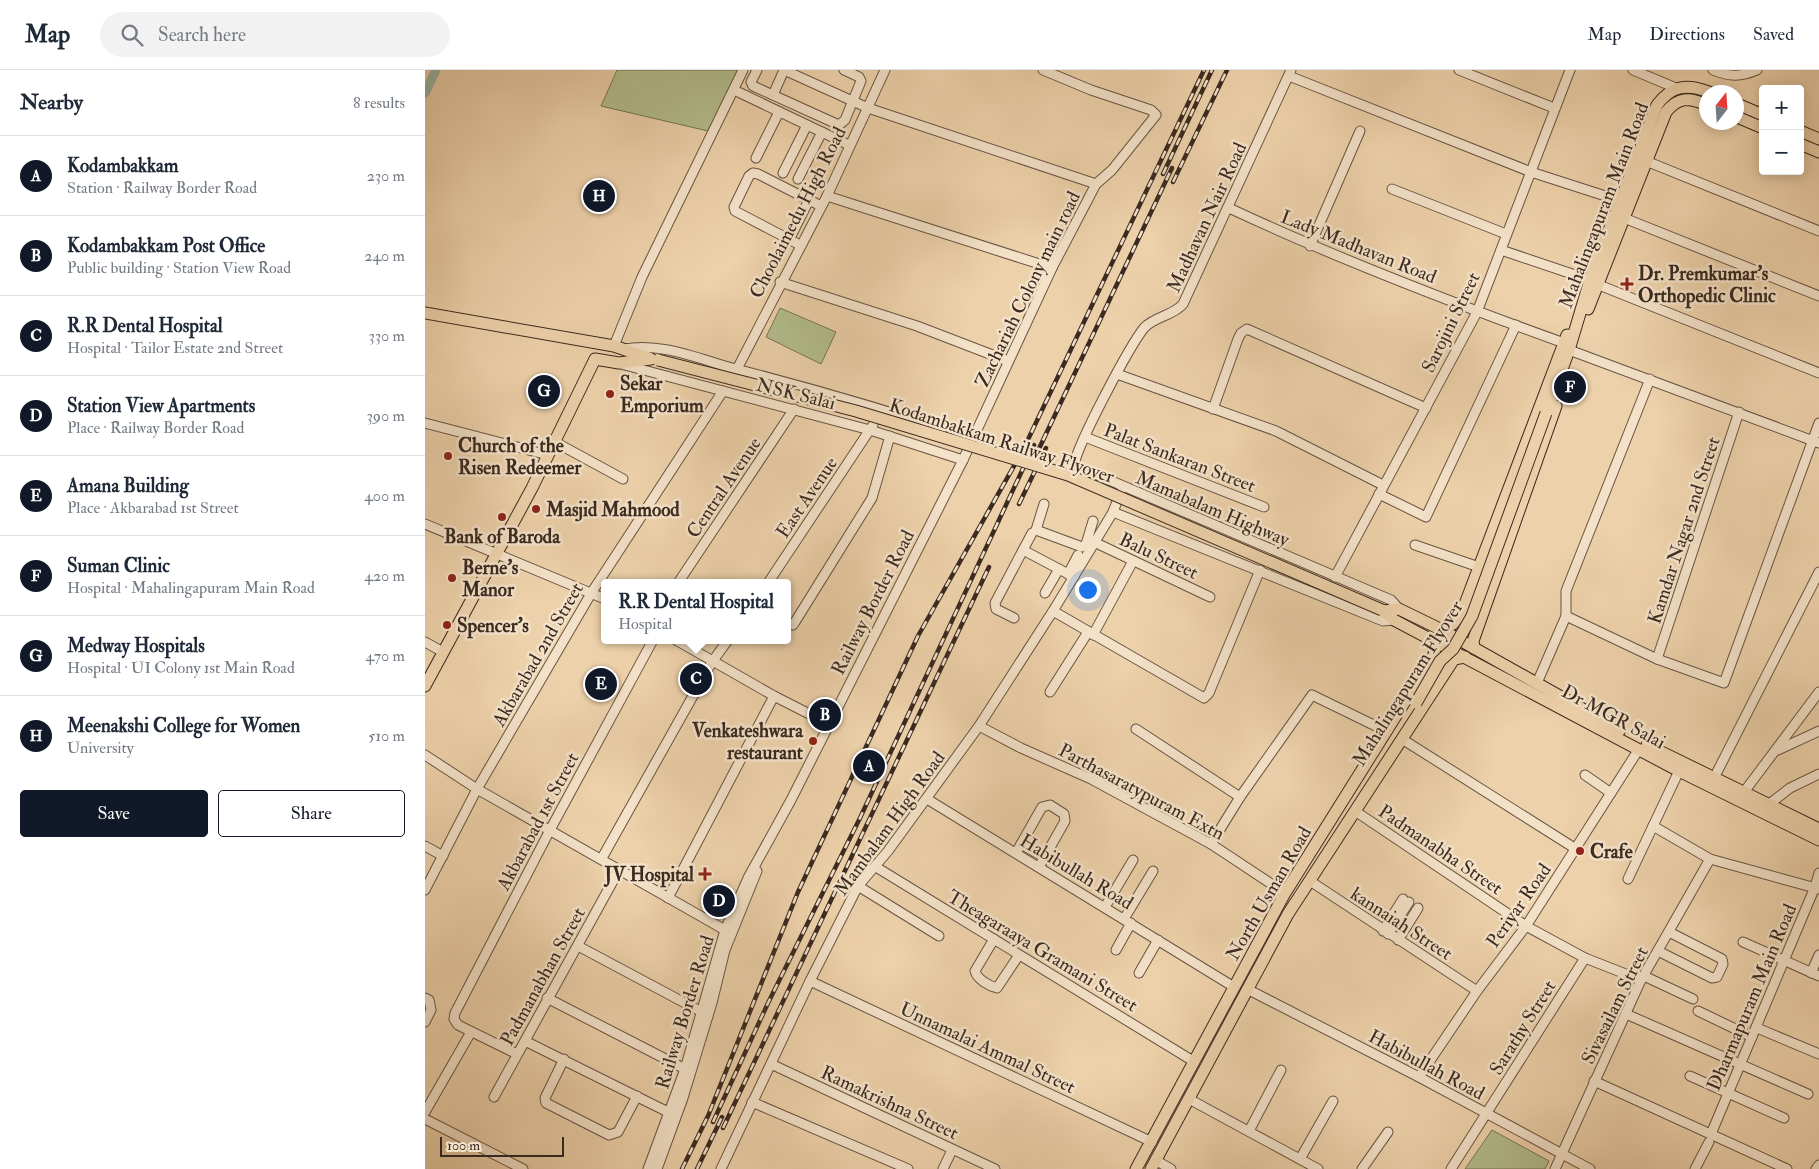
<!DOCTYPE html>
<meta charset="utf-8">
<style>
:root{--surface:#fff;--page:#f2f2f3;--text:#1f2937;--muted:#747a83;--line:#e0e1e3;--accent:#111827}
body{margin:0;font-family:"IM FELL Double Pica",serif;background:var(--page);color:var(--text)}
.controls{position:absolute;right:15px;top:15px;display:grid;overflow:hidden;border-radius:5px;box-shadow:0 2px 12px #0003}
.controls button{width:45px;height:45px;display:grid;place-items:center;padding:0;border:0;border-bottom:1px solid var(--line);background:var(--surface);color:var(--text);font:25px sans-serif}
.compass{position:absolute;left:1274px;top:15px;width:45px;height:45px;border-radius:50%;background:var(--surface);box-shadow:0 2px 12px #0003;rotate:17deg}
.scale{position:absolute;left:15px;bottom:12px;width:124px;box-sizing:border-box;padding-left:5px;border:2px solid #3b2a20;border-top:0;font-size:14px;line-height:18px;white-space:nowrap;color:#3b2a20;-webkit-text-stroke:4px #f3e1c8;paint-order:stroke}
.you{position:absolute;left:662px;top:519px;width:18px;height:18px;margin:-12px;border:4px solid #fff;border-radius:50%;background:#1a73e8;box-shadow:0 0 0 8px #1a73e833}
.badge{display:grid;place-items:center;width:32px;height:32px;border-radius:50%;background:var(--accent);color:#fff;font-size:16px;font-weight:700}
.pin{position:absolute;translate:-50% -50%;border:2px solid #fff;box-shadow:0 1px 5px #0006}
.popup{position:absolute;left:176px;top:509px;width:190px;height:65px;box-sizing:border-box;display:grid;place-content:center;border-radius:5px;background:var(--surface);filter:drop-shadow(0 1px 4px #0005);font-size:16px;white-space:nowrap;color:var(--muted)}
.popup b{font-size:19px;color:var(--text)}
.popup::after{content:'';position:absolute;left:50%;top:100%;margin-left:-10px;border:10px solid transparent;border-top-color:var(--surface)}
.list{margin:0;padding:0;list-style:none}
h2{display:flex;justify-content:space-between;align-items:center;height:65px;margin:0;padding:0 20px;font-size:21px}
h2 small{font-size:16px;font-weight:400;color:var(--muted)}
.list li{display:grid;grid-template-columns:32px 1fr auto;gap:15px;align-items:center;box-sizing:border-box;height:80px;padding:0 20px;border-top:1px solid var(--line)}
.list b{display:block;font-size:19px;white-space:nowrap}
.list p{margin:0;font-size:16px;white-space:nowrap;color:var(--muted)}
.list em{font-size:16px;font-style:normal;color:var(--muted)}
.actions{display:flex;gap:10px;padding:15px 20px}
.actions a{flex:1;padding:11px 0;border:1px solid var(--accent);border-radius:5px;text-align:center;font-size:18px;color:var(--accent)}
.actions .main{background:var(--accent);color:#fff}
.icon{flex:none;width:28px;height:28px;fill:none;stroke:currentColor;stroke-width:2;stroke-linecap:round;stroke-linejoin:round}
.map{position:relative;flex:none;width:1394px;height:1099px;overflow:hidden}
header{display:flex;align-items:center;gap:30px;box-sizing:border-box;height:70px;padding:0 25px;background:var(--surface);border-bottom:1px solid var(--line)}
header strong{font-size:24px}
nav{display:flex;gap:28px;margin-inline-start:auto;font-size:18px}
.search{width:350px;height:45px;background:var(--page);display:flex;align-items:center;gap:12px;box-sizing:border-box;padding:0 18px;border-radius:28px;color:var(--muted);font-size:19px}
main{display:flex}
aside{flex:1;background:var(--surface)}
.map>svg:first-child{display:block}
</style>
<header>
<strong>Map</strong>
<div class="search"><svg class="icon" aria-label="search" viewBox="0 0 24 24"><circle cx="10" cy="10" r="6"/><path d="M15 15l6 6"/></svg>Search here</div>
<nav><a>Map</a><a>Directions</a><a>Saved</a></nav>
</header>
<main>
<aside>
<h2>Nearby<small>8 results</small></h2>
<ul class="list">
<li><span class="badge">A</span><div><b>Kodambakkam</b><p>Station · Railway Border Road</p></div><em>230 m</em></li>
<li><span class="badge">B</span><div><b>Kodambakkam Post Office</b><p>Public building · Station View Road</p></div><em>240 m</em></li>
<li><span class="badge">C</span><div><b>R.R Dental Hospital</b><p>Hospital · Tailor Estate 2nd Street</p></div><em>330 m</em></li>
<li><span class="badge">D</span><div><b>Station View Apartments</b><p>Place · Railway Border Road</p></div><em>390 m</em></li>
<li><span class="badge">E</span><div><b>Amana Building</b><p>Place · Akbarabad 1st Street</p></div><em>400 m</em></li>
<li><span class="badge">F</span><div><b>Suman Clinic</b><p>Hospital · Mahalingapuram Main Road</p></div><em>420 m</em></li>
<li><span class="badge">G</span><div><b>Medway Hospitals</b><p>Hospital · UI Colony 1st Main Road</p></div><em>470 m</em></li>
<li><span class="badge">H</span><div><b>Meenakshi College for Women</b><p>University</p></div><em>510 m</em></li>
</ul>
<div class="actions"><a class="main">Save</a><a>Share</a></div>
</aside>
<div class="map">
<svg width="1394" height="1099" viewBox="0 0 1394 1099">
<rect width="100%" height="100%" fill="#edd1aa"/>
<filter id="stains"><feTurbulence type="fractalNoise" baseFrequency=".004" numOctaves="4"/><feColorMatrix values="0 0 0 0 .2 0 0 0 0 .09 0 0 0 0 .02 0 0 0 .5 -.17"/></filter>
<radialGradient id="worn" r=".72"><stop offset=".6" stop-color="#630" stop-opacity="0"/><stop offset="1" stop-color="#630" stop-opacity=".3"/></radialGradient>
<g fill="#b3bd8c" stroke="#777456">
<path d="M192,0H313L283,61L176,36Z"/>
<path d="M355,238L411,262L396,294L341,267Z"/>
<path d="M1067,1060L1124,1091L1120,1099H1040Z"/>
</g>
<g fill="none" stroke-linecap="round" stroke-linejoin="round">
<path stroke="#99b7a8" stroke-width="9" d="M0,23L11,0"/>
<g stroke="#685442" stroke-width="11">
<g id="minor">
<path d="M332,0L326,12L328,16L414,55L420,50L436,11L434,7L419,0"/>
<path d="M359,0L443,38L671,114"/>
<path d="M866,0L758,234C748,246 730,246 719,258C704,277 653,373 649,395L966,530L974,539"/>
<path d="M1034,0L1129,38"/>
<path d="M1208,0L1251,18"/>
<path d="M1288,0C1305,7 1316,7 1332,0"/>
<path d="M864,6L1106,102L1199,132"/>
<path d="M309,20L424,75"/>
<path d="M348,25L359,0"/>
<path d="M331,88L354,42"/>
<path d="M1221,91L1394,161"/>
<path d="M358,103L382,55"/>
<path d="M373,109L397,62"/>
<path d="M967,119L1081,164"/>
<path d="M402,126L627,198"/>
<path d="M804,138C913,189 1025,232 1139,273"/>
<path d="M1199,148L1394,226"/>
<path d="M364,170L384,130"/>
<path d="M375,175L310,141L309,137L324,106L328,103L333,104L396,136"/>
<path d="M885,176L935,61"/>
<path d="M1076,180L1165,210"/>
<path d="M355,212L492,256L583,291"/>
<path d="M1174,215L1394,303"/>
<path d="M189,276L217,207L318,0"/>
<path d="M200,279C235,272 274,289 307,298C389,319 468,342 548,369"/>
<path d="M1144,280L1394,373"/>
<path d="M196,294L445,360L538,390"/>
<path d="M312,299L402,126L460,0"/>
<path d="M692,304L851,361L958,415"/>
<path d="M788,339L813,269L816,263L822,259L1001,338"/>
<path d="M0,353L123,385"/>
<path d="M660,367L839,437"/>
<path d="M130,372L198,409"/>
<path d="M954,424L1001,447L1091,255"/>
<path d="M619,434L611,460L657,477L661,474L668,451"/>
<path d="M688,442L958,551L969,550"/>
<path d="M0,454L180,529"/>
<path d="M669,472L785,527"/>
<path d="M990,475L1054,497"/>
<path d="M598,480L649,507"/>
<path d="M643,504L653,485"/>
<path d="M910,507L1052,242L1145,0"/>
<path d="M253,513L369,339"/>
<path d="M343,513L448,355"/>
<path d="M620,523L634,499"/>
<path d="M628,541L779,628L784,623L835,500"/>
<path d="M1141,546L1232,589L1299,613L1394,353"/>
<path d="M589,548L571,539L570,533L607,463"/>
<path d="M362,553L368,555L370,552L447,428L465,366"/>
<path d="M668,565L708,491"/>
<path d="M251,570L349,626L404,654"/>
<path d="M0,572L18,582"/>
<path d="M1232,589L1314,342"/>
<path d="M1112,613L1141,546V521L1225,309"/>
<path d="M625,622L663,562"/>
<path d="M554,656L596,678L666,709L786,774L860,823"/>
<path d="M711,659L815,727"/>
<path d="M977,669L1151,779"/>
<path d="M1353,680L1394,661"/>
<path d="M0,685L52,719L300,860"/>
<path d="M1160,705L1186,723"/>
<path d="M1289,708L1394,502"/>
<path d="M1319,722L1394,622"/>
<path d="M502,729L809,917"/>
<path d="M1343,735L1365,718L1394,704"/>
<path d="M930,741L1101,856L1160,888L1216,910"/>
<path d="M1228,756L1285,789L1394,819"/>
<path d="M596,774L619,787"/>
<path d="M786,774L815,727L887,625L961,661"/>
<path d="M0,776L18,786"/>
<path d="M591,783L617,737L625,735L639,744L640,751L614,797"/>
<path d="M177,788L287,592L303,570"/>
<path d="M451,797L768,991"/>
<path d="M1203,809L1254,701"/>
<path d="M885,811L1052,921"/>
<path d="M433,816L514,866"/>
<path d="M0,820L52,719L167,522L298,321"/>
<path d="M243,828L349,626"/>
<path d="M680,837L708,790"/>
<path d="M699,849L728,801"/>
<path d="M958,861L978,829"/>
<path d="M963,864L984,832"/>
<path d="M569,869L550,901C552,909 564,916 572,918L594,885"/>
<path d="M973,870L993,838"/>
<path d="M1318,872L1394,906"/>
<path d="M153,876L275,941"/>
<path d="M691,880L706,853"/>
<path d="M1233,881L1287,908L1292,907L1298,894L1297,889L1244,862"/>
<path d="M714,903L733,870"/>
<path d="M1386,903L1394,885"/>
<path d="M1219,906L1268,929"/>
<path d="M385,911L727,1072"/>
<path d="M822,919L994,1007L1165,1099"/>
<path d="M0,928L4,930L6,940L0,952"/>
<path d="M122,928L260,999"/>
<path d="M1273,941L1327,967"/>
<path d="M1201,944L1383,1024"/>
<path d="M1332,958L1394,984"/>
<path d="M100,971L245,1043"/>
<path d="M92,984L33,955L29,949L30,943L125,760L228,570"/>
<path d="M139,989L120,1028L121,1033L184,1065L193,1062L212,1026"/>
<path d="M346,994L570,1099"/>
<path d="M1265,1006L1359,1048"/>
<path d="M994,1007L1052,921L1101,856L1214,679"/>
<path d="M1169,1011L1362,1099"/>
<path d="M69,1027L194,800"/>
<path d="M764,1029L893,1099"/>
<path d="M327,1032L483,1099"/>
<path d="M0,1042L46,962"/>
<path d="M0,1049L98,1099"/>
<path d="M824,1061L856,1000"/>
<path d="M1286,1064L1390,817L1394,803"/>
<path d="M875,1089L908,1031"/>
<path d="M730,1090L746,1099"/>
<path d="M223,1099L260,999L300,860L323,808L366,730L538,390L627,198L671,114L687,100L731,45L726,40L666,20L618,0"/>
<path d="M232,1099L258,1028L287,933L300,880L332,801"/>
<path d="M296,1099L385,911L433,816L463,781L554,656L628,541L688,442L696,421"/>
<path d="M518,1099L527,1080"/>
<path d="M937,1099L963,1062"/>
<path d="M1026,1099L1160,888"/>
<path d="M1130,1099L1216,910L1285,789"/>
<path d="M1270,1099L1284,1072"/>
<path d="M1391,1099L1394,1095"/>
</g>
</g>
<g stroke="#3b2a20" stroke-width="13">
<g id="major">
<path d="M1312,34L1338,45"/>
<path d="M1312,47L1338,58"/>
<path d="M1375,61L1394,69"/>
<path d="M1375,74L1394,82"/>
<path d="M1163,239L1241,42C1253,27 1264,27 1282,35"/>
<path d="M0,243L189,276L224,288"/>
<path d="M1121,343L1144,280L1165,210L1232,35C1246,16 1261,13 1284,22"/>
<path d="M957,540L969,550L1254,701L1394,770"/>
<path d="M960,541L974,539L1017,560L1195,660"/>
<path d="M1017,560L1028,554L1037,542L1142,265"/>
<path d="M1049,578L1048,571L1131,336"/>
<path d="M0,616L107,418L170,289L194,293L226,289"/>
<path d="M1222,675L1394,759"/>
<path d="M711,1099L860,823L1009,585L1010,577L1006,570"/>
<path d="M726,1099L863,844L1029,589L1040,587"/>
</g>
</g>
<use href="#minor" stroke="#f3e1c8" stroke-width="9"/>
<use href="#major" stroke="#edd1aa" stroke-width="11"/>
<g stroke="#3b2a20" stroke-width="4.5">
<g id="rail">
<path d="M738,104L787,0"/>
<path d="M748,112L802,0"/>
<path d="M611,385L747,98"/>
<path d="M594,434L621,378"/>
<path d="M288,1052L344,931L435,748L609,375"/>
<path d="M298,1058L564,497"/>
<path d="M257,1099L283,1046L373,822L493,566L598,380L779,0"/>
<path d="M272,1099L297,1047"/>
</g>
</g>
<use href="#rail" stroke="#f3e1c8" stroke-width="2.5" stroke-dasharray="8" stroke-linecap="butt"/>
<g stroke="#3b2a20" stroke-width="13" stroke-linecap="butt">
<g id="major-bridge">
<path d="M233,290L431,341L643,405L957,540"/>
<path d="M991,633L1015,591L1028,579L1047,546L1121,343"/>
</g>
</g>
<use href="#major-bridge" stroke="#edd1aa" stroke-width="11"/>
</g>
<g fill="#8f2418" stroke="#f3e1c8" stroke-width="2">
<path d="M1199.5 206.5h5v5h5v5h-5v5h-5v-5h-5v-5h5z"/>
<circle cx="185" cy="324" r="5"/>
<circle cx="23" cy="386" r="5"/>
<circle cx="111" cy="439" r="5"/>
<circle cx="77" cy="447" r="5"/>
<circle cx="27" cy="508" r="5"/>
<circle cx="22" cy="555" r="5"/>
<circle cx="388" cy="671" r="5"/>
<circle cx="1155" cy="781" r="5"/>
<path d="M277.5 796.5h5v5h5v5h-5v5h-5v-5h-5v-5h5z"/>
</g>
<g text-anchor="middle" stroke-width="5" stroke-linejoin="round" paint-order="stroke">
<g font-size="19" fill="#3b2a20" stroke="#f3e1c8">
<text transform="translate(1178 135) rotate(-69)" y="7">Mahalingapuram Main Road</text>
<text transform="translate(372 142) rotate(-63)" y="7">Choolaimedu High Road</text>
<text transform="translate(781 147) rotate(-65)" y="7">Madhavan Nair Road</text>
<text transform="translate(934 176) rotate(22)" y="7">Lady Madhavan Road</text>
<text transform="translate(602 219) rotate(-64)" y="7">Zachariah Colony main road</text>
<text transform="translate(1025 252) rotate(-64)" y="7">Sarojini Street</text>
<text transform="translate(371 323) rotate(14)" y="7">NSK Salai</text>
<text transform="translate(577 370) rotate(18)" y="7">Kodambakkam Railway Flyover</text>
<text transform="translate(755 387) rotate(21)" y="7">Palat Sankaran Street</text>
<text transform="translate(298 417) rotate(-56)" y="7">Central Avenue</text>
<text transform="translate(381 427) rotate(-56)" y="7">East Avenue</text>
<text transform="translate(788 438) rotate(23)" y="7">Mamabalam Highway</text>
<text transform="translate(1258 460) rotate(-72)" y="7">Kamdar Nagar 2nd Street</text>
<text transform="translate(734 485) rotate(25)" y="7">Balu Street</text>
<text transform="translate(447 532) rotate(-63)" y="7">Railway Border Road</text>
<text transform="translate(112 584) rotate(-60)" y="7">Akbarabad 2nd Street</text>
<text transform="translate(982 613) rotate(-58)" y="7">Mahalingapuram Flyover</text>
<text transform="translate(1189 646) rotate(28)" y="7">Dr MGR Salai</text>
<text transform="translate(717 721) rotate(28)" y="7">Parthasaratypuram Extn</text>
<text transform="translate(112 751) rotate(-62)" y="7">Akbarabad 1st Street</text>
<text transform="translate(464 753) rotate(-54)" y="7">Mambalam High Road</text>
<text transform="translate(1016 779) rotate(34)" y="7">Padmanabha Street</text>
<text transform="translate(652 801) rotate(31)" y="7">Habibullah Road</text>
<text transform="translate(843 823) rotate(-60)" y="7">North Usman Road</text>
<text transform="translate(1093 835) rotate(-55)" y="7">Periyar Road</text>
<text transform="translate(977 853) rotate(33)" y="7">kannaiah Street</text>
<text transform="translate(618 880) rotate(31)" y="7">Theagaraaya Gramani Street</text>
<text transform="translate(117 906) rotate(-61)" y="7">Padmanabhan Street</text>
<text transform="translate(1326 927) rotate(-67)" y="7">Dharmapuram Main Road</text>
<text transform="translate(1189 935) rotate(-64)" y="7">Sivasailam Street</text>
<text transform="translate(259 942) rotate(-73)" y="7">Railway Border Road</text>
<text transform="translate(1097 957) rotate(-58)" y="7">Sarathy Street</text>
<text transform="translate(563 977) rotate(25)" y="7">Unnamalai Ammal Street</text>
<text transform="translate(1002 994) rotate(28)" y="7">Habibullah Road</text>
<text transform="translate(465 1032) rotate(25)" y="7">Ramakrishna Street</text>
</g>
<g font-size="19" font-weight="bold" fill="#3b2a20" stroke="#f3e1c8" text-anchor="start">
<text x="1213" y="210">Dr. Premkumar's<tspan x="1213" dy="22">Orthopedic Clinic</tspan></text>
<text x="195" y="320">Sekar<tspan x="195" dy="22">Emporium</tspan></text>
<text x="33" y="382">Church of the<tspan x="33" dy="22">Risen Redeemer</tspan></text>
<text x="121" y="446">Masjid Mahmood</text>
<text x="77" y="473" text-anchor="middle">Bank of Baroda</text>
<text x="37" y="504">Berne's<tspan x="37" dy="22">Manor</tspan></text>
<text x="32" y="562">Spencer’s</text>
<text x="378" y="667" text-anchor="end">Venkateshwara<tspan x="378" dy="22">restaurant</tspan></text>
<text x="1165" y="788">Crafe</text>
<text x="269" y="811" text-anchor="end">JV Hospital</text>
</g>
</g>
<rect width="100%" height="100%" filter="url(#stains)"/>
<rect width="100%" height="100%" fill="url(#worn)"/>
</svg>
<div class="controls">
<button>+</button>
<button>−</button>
</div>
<svg class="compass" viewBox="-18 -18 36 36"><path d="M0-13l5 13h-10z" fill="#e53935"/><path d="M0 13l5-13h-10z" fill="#747a83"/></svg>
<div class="scale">100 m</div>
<div class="you"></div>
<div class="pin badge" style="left:444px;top:696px">A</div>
<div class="pin badge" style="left:400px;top:645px">B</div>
<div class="pin badge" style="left:271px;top:609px">C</div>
<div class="popup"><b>R.R Dental Hospital</b>Hospital</div>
<div class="pin badge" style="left:294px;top:831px">D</div>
<div class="pin badge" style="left:176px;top:614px">E</div>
<div class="pin badge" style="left:1145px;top:317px">F</div>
<div class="pin badge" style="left:119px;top:321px">G</div>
<div class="pin badge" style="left:174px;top:126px">H</div>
</div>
</main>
